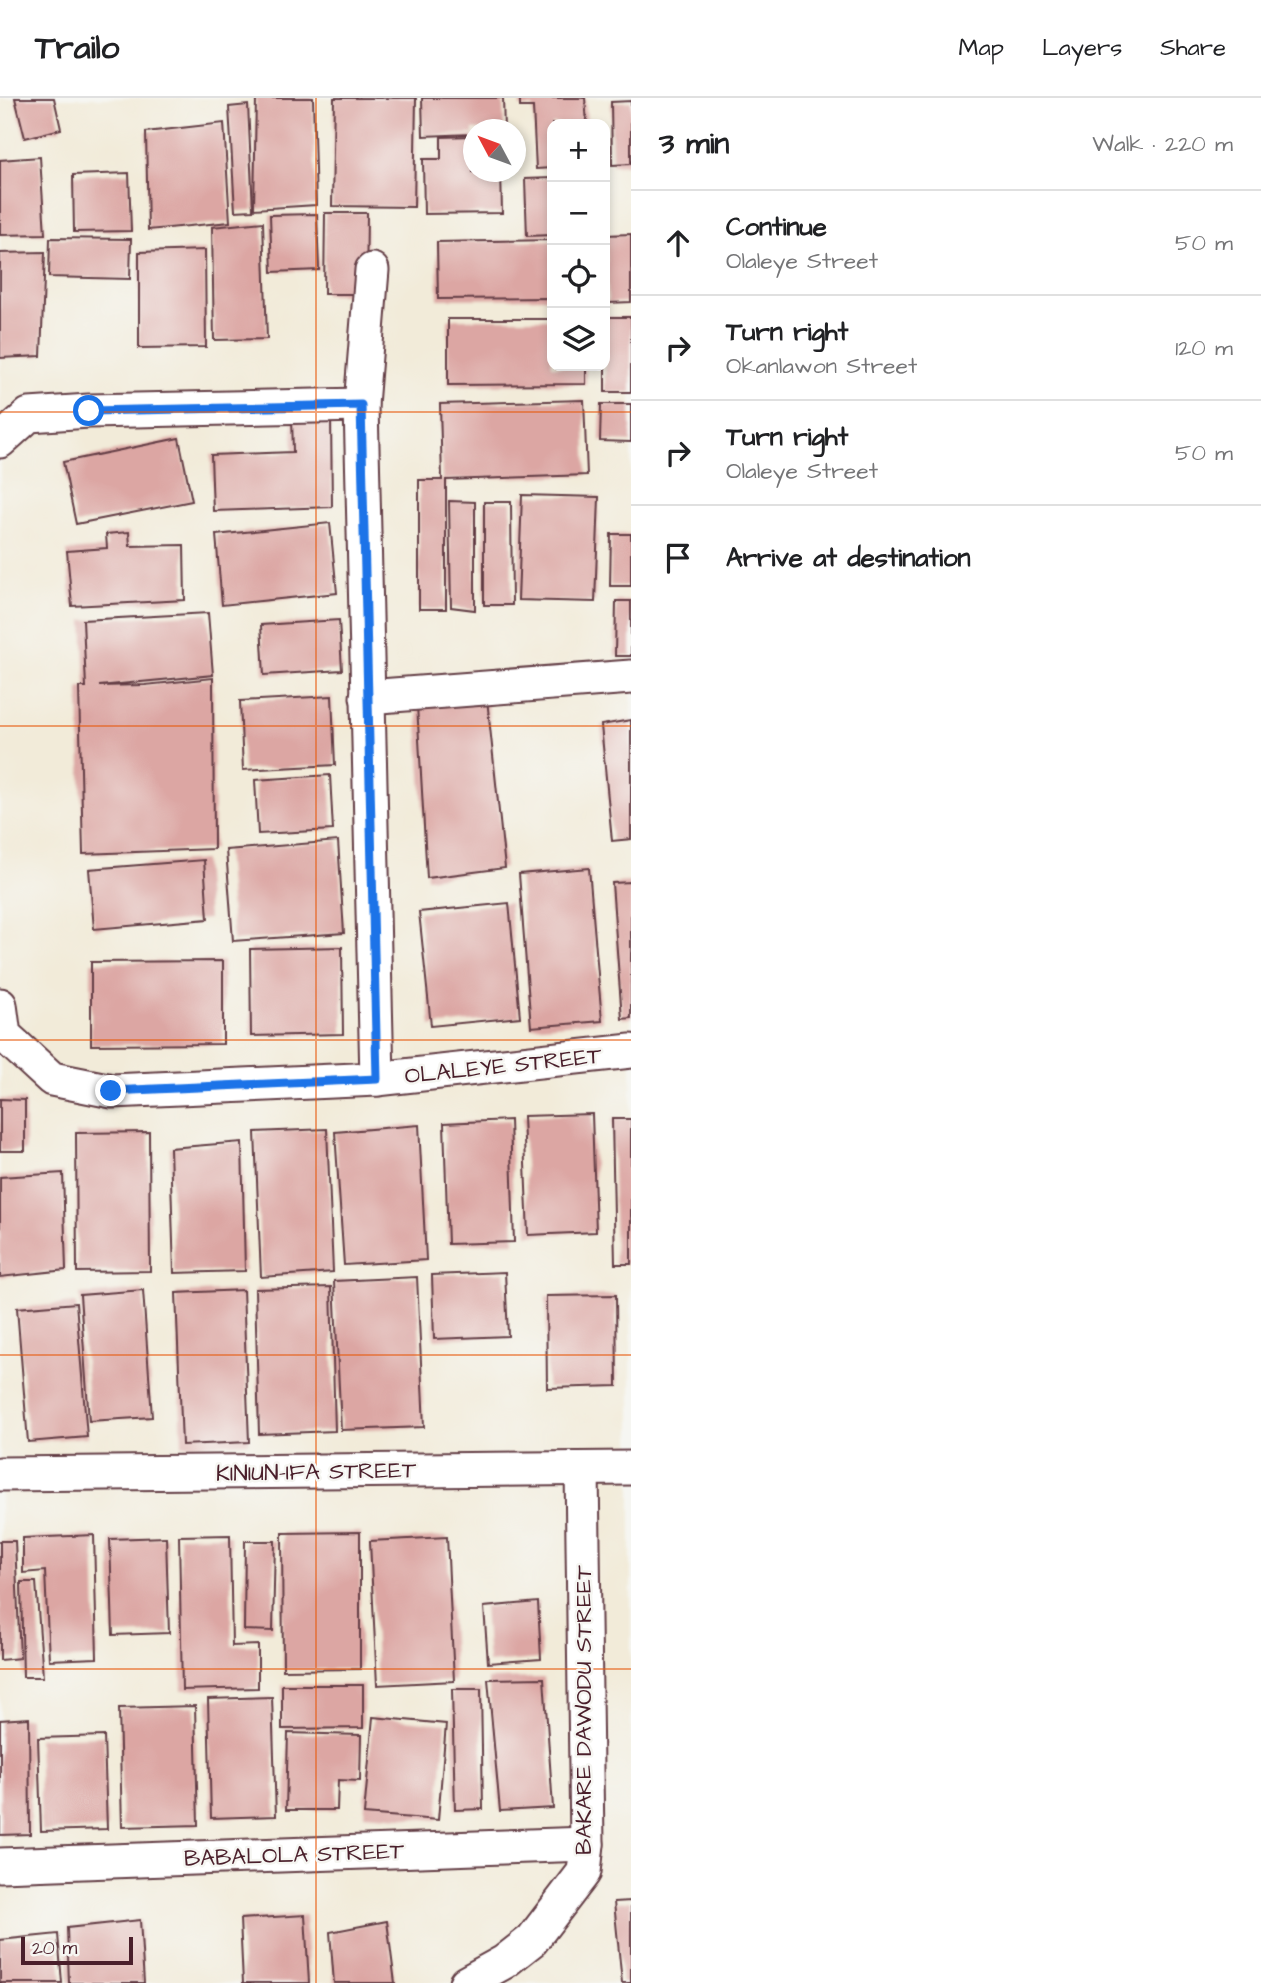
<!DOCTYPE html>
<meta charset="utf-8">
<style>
:root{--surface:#fff;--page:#f2f2f2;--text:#202124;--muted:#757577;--line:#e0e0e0}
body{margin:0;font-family:"Architects Daughter",sans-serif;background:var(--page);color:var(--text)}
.controls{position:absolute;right:21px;top:21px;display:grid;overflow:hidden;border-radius:14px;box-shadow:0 4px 10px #0003}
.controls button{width:63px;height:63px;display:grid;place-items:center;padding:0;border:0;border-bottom:2px solid var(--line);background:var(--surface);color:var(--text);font:35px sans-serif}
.compass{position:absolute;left:463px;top:21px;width:63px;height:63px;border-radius:50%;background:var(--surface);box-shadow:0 4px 10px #0003;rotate:311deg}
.scale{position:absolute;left:21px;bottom:18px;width:112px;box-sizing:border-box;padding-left:7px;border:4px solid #4a1f2b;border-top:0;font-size:19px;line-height:24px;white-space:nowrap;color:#4a1f2b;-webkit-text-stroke:5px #f6f6f2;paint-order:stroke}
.stop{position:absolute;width:21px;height:21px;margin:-16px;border:5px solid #1a73e8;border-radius:50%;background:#fff}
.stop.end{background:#1a73e8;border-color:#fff;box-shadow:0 2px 7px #0008}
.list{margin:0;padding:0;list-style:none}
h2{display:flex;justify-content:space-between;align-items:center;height:91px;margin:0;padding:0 28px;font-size:30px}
h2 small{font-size:23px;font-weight:400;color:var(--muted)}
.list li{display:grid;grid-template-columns:46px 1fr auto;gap:21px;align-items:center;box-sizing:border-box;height:105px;padding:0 28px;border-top:2px solid var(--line)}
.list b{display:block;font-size:26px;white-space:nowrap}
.list p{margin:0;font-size:23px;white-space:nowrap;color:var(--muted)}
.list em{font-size:23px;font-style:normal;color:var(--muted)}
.icon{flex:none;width:38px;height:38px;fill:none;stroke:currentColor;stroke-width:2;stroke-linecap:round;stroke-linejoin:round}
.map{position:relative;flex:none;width:631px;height:1885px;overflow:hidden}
header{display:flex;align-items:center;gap:42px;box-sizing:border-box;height:98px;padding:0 35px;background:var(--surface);border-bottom:2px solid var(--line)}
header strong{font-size:33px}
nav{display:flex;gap:38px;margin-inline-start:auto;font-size:24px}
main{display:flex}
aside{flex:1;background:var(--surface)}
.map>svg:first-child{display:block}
</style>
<header>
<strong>Trailo</strong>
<nav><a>Map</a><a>Layers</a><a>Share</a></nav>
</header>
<main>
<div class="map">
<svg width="631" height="1885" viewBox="0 0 631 1885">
<rect width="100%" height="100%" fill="#f6f6f2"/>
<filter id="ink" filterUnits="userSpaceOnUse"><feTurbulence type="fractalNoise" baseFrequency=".0143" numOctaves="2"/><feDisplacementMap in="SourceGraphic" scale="14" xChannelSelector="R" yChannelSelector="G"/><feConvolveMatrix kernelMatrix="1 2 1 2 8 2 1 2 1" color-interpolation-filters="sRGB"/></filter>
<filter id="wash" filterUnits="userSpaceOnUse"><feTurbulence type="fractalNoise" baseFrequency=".00686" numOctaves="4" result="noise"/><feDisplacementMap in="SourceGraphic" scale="28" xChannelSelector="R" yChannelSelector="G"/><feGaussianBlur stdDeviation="1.57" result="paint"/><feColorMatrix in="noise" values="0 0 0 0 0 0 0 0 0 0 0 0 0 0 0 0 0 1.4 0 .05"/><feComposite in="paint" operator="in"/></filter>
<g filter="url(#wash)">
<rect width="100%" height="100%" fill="#f2ebd9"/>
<g id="blocks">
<g fill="#dca6a3">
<path d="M15,0H54L61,31L25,40Z"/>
<path d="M256,0H313L316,107L254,111Z"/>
<path d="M334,0H416L414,109L332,108Z"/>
<path d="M422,0H503L504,32H473V36L423,38Z"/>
<path d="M520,0H585L587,26H552V70L536,71L533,9H520Z"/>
<path d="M631,3V66L612,67L611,4Z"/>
<path d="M248,7L253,112L235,113L229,9Z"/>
<path d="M224,25L230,124L148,132L146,34Z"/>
<path d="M473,38V74H501L502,115L424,116L423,61H441V39Z"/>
<path d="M40,59L45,136L0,137V62Z"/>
<path d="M129,75L131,133L74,134L73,77Z"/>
<path d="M552,80V137L527,138L525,81Z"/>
<path d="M325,115H367L366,196H324Z"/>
<path d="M317,116L319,172L272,174L270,117Z"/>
<path d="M263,124L267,241L214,242L212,129Z"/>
<path d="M631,136V204L608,205L606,137Z"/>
<path d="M50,140L131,141L130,181L49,179Z"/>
<path d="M552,142V214H549V200L438,201L437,144Z"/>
<path d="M205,152L206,249L139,250V154Z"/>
<path d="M45,154L41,258L0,260V155Z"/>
<rect x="605" y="219" width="26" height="75"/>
<path d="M448,221H552V268H586V286L448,287Z"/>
<path d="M584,302L587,377L446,382V511H419V382H442L440,306Z"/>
<path d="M601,306H631V344L600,343Z"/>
<path d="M331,318L332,409L213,413L211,357L293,354L292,319Z"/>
<path d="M179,340L192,403L76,426L63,364Z"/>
<path d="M522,397L599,399L595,504L518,502Z"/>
<path d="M449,403L475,404V512L451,509Z"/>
<path d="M484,404H511L512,507H484Z"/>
<path d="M330,425L337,495L222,507L216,437Z"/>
<path d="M129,434L130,448L184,447L185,502L72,508L67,453L107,450L106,436Z"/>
<path d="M611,436H631V488H610Z"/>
<path d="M616,503H631V558H615Z"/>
<path d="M208,515L213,577L99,588L145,587L213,580L214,751L83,756L79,589H86L83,522Z"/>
<path d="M339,522L342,572L264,577L261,527Z"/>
<path d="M332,598L335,667L243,672L240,603Z"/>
<path d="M487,601L505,770L427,780L417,607Z"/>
<path d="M631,622V741L612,743L601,627Z"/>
<path d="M330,677L333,732L258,736L255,682Z"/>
<path d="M338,743L344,835L233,843L226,752Z"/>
<path d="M204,762L208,821L94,831L89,771Z"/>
<path d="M589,770L602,923L531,929L519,776Z"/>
<path d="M631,784V920L622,921L612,785Z"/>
<path d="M509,805L520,919L431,928L419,814Z"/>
<path d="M342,849L343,936L251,938L250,851Z"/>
<path d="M223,863V946L91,947V864Z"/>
<path d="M0,1001L25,1002V1053H0Z"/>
<path d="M592,1016L596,1134L528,1137L523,1018Z"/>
<path d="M612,1021H631V1166H615Z"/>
<path d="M510,1022L514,1144L448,1146L444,1025Z"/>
<path d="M419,1027L426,1162L344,1167L335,1034Z"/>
<path d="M327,1031L333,1174L261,1179L255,1034Z"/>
<path d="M149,1034L150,1173L77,1174L76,1035Z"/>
<path d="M242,1044L245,1173L174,1175L170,1050Z"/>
<path d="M63,1075L66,1172L0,1179V1079Z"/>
<path d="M505,1174L508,1238L434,1241L432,1177Z"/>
<path d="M417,1179L424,1329L341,1332L334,1183Z"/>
<path d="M331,1189L335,1333L259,1336L255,1191Z"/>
<path d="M143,1192L152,1319L89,1323L80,1197Z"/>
<path d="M243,1192L249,1344L182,1347L176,1195Z"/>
<path d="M616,1197L617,1288L547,1290L546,1198Z"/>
<path d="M76,1205L87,1339L28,1344L17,1210Z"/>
<path d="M360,1434V1571L283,1572L282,1435Z"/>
<path d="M94,1437L97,1560L49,1562L45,1473L23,1475V1440Z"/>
<path d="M230,1437L232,1548L258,1547V1590L182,1592L179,1438Z"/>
<path d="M166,1439L169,1535L113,1537L110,1441Z"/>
<path d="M447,1439L454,1583L377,1587L370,1443Z"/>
<path d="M0,1443H15L20,1560L0,1562Z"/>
<path d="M245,1443H275L273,1533L244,1532Z"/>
<path d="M21,1484H36L43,1579H23Z"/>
<path d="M538,1504L541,1561L488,1565L484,1509Z"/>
<path d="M544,1580L553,1710L500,1713L488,1581Z"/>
<path d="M282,1587H363V1630L282,1631Z"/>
<path d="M452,1591H481L483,1711L455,1712Z"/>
<path d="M272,1599L276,1718L211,1720L208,1601Z"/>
<path d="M195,1608L198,1727L122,1729L119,1610Z"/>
<path d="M373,1619L446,1626L438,1722L364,1716Z"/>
<path d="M29,1620L30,1736L0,1737V1622Z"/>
<path d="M288,1635L361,1637L360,1683L338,1682L337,1712H286Z"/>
<path d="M104,1638L107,1731L41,1733L38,1640Z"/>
<path d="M631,1803V1885H622L614,1804Z"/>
<path d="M305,1817L309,1885H243L240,1821Z"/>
<path d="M140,1822L144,1885H69L67,1830Z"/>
<path d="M387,1823L395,1885H334L330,1834Z"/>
<path d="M58,1836L62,1885H0V1842Z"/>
</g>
</g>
</g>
<g filter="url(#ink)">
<use href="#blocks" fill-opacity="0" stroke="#633e45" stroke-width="2"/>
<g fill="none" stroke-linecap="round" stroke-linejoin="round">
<g stroke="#633e45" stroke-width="37">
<g id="minor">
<path d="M372,172L361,307L377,981"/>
<path d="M0,343L29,317L89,313L361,307"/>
<path d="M367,599L631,579"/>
<path d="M0,907L4,937L52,981L112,993L377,981L631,953"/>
<path d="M0,1376L631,1370"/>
<path d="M0,1767L587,1746"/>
<path d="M466,1885L504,1864L532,1842L584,1774L587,1746L582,1371"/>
</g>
</g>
<use href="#minor" stroke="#fff" stroke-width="33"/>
</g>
</g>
<g fill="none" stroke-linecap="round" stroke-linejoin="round" filter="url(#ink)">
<path stroke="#1a73e8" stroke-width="9" d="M89,313L361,307L377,981L111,993"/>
</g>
<path fill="none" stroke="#e8590c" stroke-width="2" stroke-opacity="0.55" d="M316,0V1885M0,314H631M0,628H631M0,942H631M0,1257H631M0,1571H631"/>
<g text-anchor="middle" stroke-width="5" stroke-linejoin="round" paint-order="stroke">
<g font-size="23" fill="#4a1f2b" stroke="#f6f6f2">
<text transform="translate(503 967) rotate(-6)" y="8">OLALEYE STREET</text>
<text transform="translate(316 1373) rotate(-1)" y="8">KINIUN-IFA STREET</text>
<text transform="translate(583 1612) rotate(-90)" y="8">BAKARE DAWODU STREET</text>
<text transform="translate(294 1756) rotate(-2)" y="8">BABALOLA STREET</text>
</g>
</g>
</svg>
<div class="controls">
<button>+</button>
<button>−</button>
<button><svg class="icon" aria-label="locate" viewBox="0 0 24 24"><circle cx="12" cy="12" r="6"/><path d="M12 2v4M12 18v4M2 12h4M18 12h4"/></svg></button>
<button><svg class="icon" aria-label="layers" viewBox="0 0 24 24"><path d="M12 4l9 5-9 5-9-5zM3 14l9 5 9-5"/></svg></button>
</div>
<svg class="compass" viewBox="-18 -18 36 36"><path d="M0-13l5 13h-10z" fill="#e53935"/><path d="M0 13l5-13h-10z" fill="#757577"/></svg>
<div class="scale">20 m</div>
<div class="stop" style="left:89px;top:313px"></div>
<div class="stop end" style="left:111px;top:993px"></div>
</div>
<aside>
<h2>3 min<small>Walk · 220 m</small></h2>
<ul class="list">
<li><svg class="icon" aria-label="ahead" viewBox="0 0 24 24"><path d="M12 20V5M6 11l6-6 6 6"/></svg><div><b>Continue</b><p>Olaleye Street</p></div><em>50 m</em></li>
<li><svg class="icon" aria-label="right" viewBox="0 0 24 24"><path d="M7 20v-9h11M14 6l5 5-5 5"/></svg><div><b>Turn right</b><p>Okanlawon Street</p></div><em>120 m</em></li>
<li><svg class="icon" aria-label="right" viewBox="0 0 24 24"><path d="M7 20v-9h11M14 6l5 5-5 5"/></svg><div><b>Turn right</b><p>Olaleye Street</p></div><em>50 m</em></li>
<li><svg class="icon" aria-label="arrive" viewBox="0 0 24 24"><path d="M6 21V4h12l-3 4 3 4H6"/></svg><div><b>Arrive at destination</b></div></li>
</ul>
</aside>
</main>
